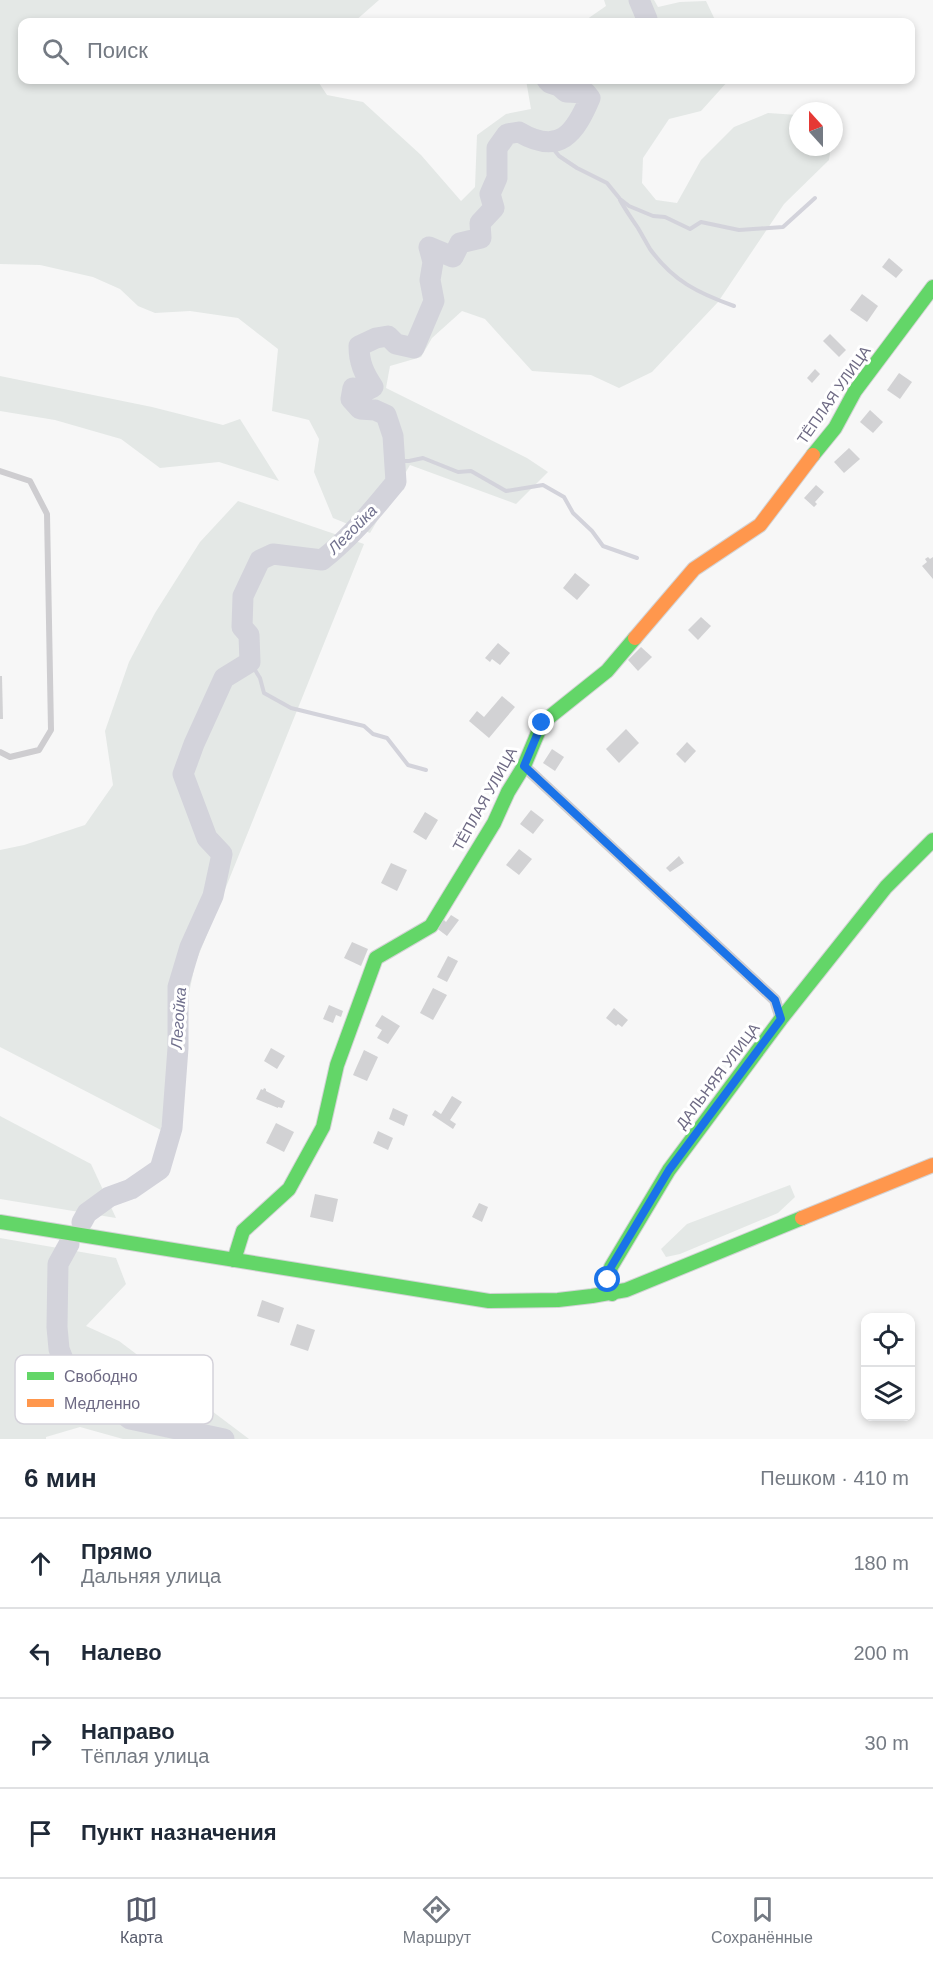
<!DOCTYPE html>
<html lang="ru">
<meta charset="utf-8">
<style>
:root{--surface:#fff;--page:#f6f6f7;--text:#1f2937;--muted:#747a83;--line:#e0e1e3;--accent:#585c6c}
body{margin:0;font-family:Helvetica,sans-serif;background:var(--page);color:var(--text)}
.controls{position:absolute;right:18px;bottom:18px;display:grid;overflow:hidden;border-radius:12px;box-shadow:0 3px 9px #0003}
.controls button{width:54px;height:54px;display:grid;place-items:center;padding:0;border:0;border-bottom:2px solid var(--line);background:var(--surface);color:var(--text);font:30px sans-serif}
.compass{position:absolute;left:789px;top:102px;width:54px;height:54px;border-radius:50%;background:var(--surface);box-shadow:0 3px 9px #0003;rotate:339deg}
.stop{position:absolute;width:18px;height:18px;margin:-14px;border:4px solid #1a73e8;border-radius:50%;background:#fff}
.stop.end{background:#1a73e8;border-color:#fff;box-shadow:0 2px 6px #0008}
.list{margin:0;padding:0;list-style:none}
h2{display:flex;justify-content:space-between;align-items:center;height:78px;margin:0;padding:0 24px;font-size:26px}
h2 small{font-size:20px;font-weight:400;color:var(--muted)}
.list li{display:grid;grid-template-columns:39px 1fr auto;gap:18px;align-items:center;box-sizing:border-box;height:90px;padding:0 24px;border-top:2px solid var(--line)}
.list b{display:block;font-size:22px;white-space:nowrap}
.list p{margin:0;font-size:20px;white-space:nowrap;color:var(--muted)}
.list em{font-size:20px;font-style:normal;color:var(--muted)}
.icon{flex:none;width:33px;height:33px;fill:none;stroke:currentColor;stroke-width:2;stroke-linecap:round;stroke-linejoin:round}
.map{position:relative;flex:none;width:933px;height:1439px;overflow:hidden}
.search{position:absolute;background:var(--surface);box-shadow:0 3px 9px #0003;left:18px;right:18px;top:18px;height:66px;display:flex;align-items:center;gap:15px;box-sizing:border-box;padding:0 21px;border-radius:12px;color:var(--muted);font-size:22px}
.sheet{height:438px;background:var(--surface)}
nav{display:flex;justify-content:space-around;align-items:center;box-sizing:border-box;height:84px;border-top:2px solid var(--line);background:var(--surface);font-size:16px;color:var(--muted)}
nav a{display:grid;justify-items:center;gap:3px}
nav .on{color:var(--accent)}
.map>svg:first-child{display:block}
</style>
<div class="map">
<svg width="933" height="1439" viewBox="0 0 933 1439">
<rect width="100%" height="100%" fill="#f7f7f7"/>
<g fill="#e4e8e6">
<path d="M0,0H379L354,22H22V80H317L327,95L363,102L421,155L461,201L475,187L477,135L506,114L531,109L526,80H729L701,111L669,119L643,158L642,183L656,200L677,203L701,160L734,127L768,113L798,115V147H831L829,160L784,204L718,302L652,372L619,388L591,375L532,371L485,319L462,311L432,338L421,357L390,366L386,388L527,458L548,472L516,504L410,465L370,533L333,518L314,472L319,439L309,420L272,411L278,349L238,318L190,311L155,313L138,306L120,289L93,277L40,265L0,264Z"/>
<path d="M604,0H654L658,7L680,2L706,1L716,22H583L606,6Z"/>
<path d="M0,376L152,407L223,425L240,419L279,481L219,462L160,468L121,439L55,420L0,411Z"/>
<path d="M238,501L364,544L195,964L161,1130L0,1047V850L24,845L85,825L113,785L105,731L129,662L155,613L200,542Z"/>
<path d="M0,1116L91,1164L116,1218L0,1199Z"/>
<path d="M790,1185L795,1197L778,1213L680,1254L666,1257L661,1249L687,1224Z"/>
<path d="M0,1238L116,1258L126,1284L86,1326L119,1341L249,1439H123L80,1427L46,1437V1439H0Z"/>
</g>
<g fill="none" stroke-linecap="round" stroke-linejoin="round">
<g stroke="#d3d3db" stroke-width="4">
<path d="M558,140L555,151L559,156L577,168L607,183L620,199L629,206L653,216L665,217L690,229L701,222L739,230L783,227L815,198"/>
<path d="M620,200C626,211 632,219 638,228C642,235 646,242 650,249C673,281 698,293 734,306"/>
<path d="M394,461H409L423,458L458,472L471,471L506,491L543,485L564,497L573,513L592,531L603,546L637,558"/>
<path d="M250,662L260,678L264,693L291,708L364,726L373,734L387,738L408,765L426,770"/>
</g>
<g stroke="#d3d3db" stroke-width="21">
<path d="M639,0L647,19L645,22"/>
<path d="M82,1222L87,1213L109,1197L131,1189L160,1169L172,1128L178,1048V987L190,947L213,896L222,854L207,838L183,774L194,744L224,678L250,662L249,635L242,627L243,596L260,560L273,554L322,560C351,537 373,510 396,482L393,436L386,415L375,410L360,409L351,399L353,388L365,391L373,387C364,373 359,363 359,346L376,338L388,336L396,344L414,348L434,301L430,280L433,262L429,247L453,257L460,243L481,238L480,223L494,208L490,194L497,178V148L507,134L519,132C560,156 575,133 590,98L586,93L566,92L559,86L550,83L547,80"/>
<path d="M69,1244L58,1264L57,1327L59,1349L66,1367L130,1419L224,1439"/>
</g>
</g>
<g fill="#d2d2d4">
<path d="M889,258L903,270L896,278L882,267Z"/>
<path d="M862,294L878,306L867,322L850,310Z"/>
<path d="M830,334L846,350L839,357L823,341Z"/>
<path d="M815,369L820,374L812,383L807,378Z"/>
<path d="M899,373L912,382L900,399L887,390Z"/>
<path d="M870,410L883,422L873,433L860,422Z"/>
<path d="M849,448L860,459L844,473L834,462Z"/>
<path d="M816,485L824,492L815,502L817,504L814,507L804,498Z"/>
<path d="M928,557L930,559L933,557V579L922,566L927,562L925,559Z"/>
<path d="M575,573L590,585L577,600L563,588Z"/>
<path d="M701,617L711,626L698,640L688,630Z"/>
<path d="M498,643L510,653L500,665L492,659L490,662L485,658Z"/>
<path d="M641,647L652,657L638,671L628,660Z"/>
<path d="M0,676H2L3,719H0Z"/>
<path d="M502,696L515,707L489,738L469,721L477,711L484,717Z"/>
<path d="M626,729L639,743L619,763L606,749Z"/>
<path d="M687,742L696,751L685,763L676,754Z"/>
<path d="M552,749L564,757L555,771L543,763Z"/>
<path d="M531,810L544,820L533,834L520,824Z"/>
<path d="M425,812L438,820L426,840L413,832Z"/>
<path d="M519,849L532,859L519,875L506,865Z"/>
<path d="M679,856L684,863L670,872L666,868Z"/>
<path d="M391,863L407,870L397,891L381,883Z"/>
<path d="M451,915L459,920L447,936L435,927L442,918L446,922Z"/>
<path d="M352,942L368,949L361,966L344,958Z"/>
<path d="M448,956L458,961L447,982L437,977Z"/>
<path d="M433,988L447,995L433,1020L420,1013Z"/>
<path d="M329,1005L343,1011L341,1017L336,1015L333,1023L323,1019Z"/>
<path d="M614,1008L628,1020L622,1027L618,1024L616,1026L606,1018Z"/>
<path d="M382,1015L400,1026L388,1044L377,1038L382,1030L375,1026Z"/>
<path d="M271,1048L285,1056L277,1069L264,1061Z"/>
<path d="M364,1050L378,1057L367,1081L353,1075Z"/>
<path d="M264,1088L266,1089V1091L285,1101L282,1108L278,1107V1108L256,1099L261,1089L263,1090Z"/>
<path d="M452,1096L462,1102L450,1120L456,1124L453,1129L432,1115L435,1110L441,1114Z"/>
<path d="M393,1108L408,1115L404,1126L389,1119Z"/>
<path d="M276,1123L294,1132L284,1152L266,1143Z"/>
<path d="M378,1131L393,1138L388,1150L373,1143Z"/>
<path d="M315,1194L338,1199L333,1222L310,1217Z"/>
<path d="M479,1203L488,1207L482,1222L472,1217Z"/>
<path d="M262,1300L284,1308L279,1323L257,1316Z"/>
<path d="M297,1324L315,1330L308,1351L290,1345Z"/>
</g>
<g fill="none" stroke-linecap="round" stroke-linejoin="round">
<g stroke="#d3d3d5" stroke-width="16">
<g id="fast">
<path d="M813,455L835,428L855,391L933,287"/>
<path d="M0,1222L489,1301L558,1300L592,1296L626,1290L802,1218"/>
<path d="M234,1260L243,1231L289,1189L323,1127L337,1065L376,958L431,926L494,823L508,792L524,766L542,723L607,671L635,638"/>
<path d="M612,1294L608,1280L611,1267L669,1170L781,1019L886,887L933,840"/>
</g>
</g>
<g stroke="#d3d3d5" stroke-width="16">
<g id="slow">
<path d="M635,638L694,569L760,525L813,455"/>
<path d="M802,1218L933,1165"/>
</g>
</g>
<path stroke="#cecdd0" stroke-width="6" d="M0,471L30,481L47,514L51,730L39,750L10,757L0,752"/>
<path stroke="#cecdd0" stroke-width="12" d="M524,766L775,1000L781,1019"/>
<use href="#fast" stroke="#63d668" stroke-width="14"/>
<use href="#slow" stroke="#ff974d" stroke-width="14"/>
</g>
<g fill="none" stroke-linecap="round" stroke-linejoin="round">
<path stroke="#1a73e8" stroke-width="8" d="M542,723L524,766L775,1000L781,1019L669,1170L611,1267L608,1280"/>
</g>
<g text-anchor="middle" stroke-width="6" stroke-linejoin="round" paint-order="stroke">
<g font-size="15" fill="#6e6a84" stroke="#fff">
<text transform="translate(834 395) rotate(-55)" y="5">ТЁПЛАЯ УЛИЦА</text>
<text transform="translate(485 799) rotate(-61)" y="5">ТЁПЛАЯ УЛИЦА</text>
<text transform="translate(718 1076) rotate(-53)" y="5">ДАЛЬНЯЯ УЛИЦА</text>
</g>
<g font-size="16" font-style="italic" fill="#70708d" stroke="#fff">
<text transform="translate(352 529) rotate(-45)" y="6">Легойка</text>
<text transform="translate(178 1018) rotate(-86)" y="6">Легойка</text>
</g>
</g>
<rect x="15" y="1355" width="198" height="69" rx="9" fill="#fff" stroke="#d4d2da" stroke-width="1.5"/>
<rect x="27" y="1372" width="27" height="8" fill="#63d668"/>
<rect x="27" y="1399" width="27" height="8" fill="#ff974d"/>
<g font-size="16" fill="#6e6a84">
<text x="64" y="1382">Свободно</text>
<text x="64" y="1409">Медленно</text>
</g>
</svg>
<div class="controls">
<button><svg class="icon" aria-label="locate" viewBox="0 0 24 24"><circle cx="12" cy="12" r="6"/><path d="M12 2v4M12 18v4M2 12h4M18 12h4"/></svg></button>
<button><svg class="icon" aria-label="layers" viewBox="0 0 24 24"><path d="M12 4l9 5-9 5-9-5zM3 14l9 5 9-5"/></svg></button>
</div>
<svg class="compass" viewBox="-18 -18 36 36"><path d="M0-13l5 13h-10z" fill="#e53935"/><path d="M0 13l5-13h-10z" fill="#747a83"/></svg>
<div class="stop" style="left:608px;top:1280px"></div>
<div class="stop end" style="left:542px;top:723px"></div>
<div class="search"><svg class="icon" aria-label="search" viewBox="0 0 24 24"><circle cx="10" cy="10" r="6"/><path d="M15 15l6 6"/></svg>Поиск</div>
</div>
<section class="sheet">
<h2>6 мин<small>Пешком · 410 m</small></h2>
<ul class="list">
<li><svg class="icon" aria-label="ahead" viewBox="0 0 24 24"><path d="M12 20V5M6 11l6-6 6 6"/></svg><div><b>Прямо</b><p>Дальняя улица</p></div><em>180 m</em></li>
<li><svg class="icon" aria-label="left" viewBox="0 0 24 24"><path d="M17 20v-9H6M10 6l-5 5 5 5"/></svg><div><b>Налево</b></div><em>200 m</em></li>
<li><svg class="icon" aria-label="right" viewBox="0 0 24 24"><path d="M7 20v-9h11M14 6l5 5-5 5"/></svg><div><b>Направо</b><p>Тёплая улица</p></div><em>30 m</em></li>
<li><svg class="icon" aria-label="arrive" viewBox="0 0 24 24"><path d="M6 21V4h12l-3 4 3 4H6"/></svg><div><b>Пункт назначения</b></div></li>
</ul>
</section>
<nav>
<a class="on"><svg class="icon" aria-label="map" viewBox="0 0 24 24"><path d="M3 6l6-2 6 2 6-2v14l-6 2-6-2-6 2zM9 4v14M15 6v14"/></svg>Карта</a>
<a><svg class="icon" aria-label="directions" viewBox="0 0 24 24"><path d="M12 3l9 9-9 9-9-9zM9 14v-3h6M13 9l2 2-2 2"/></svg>Маршрут</a>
<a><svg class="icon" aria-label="saved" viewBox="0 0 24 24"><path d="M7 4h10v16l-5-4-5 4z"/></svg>Сохранённые</a>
</nav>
